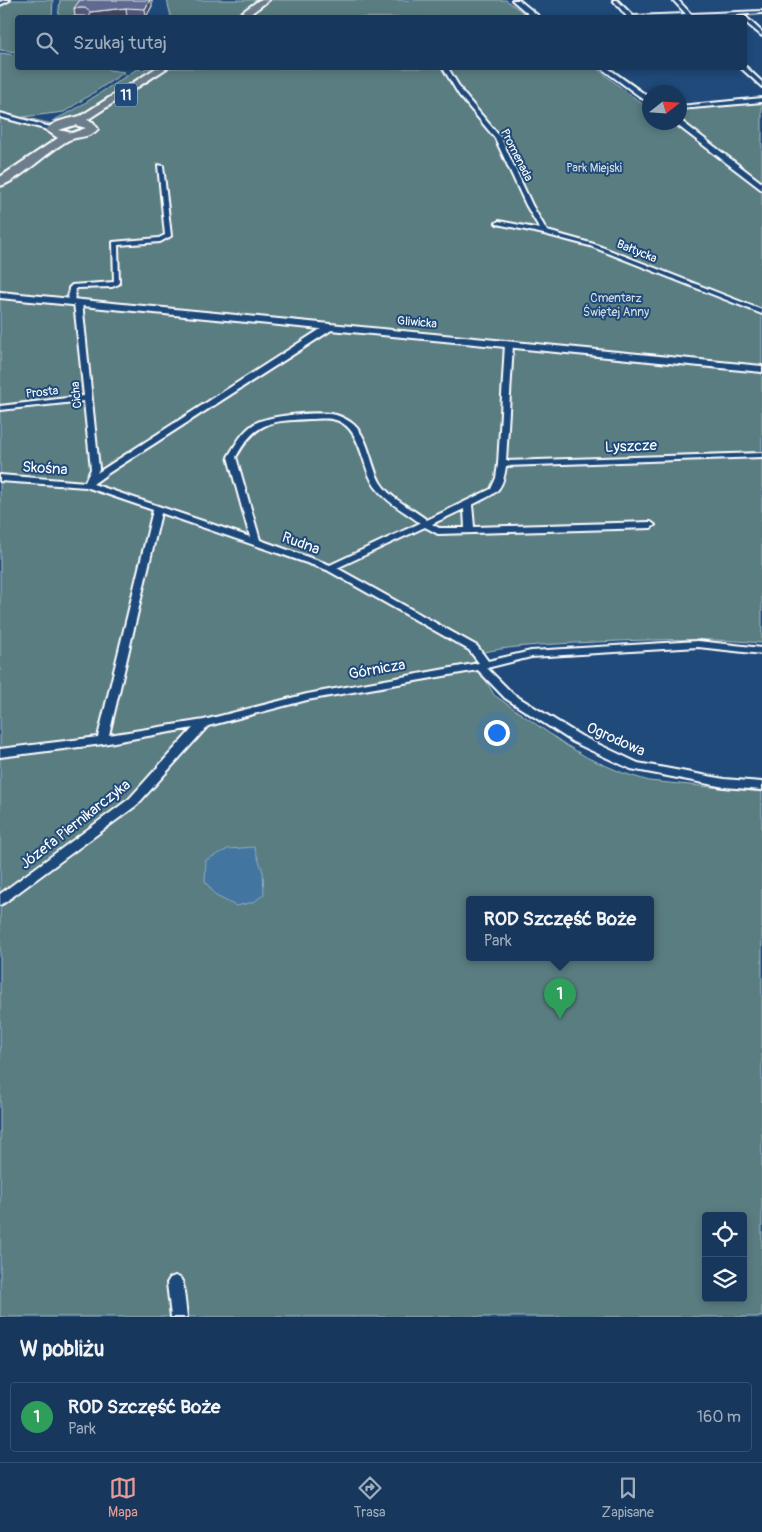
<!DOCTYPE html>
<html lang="pl">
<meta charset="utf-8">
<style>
:root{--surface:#17385c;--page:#203f62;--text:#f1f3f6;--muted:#9eacbb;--line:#365272;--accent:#e69b98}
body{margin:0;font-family:Pangolin,sans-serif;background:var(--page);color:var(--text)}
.controls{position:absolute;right:15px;bottom:15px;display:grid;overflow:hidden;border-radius:5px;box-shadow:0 2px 8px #0003}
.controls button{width:45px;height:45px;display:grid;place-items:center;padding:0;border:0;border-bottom:1px solid var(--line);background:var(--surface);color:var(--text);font:25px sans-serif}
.compass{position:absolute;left:642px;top:85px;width:45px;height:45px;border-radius:50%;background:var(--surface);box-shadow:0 2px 8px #0003;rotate:73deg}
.you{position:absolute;left:496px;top:732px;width:18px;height:18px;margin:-12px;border:4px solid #fff;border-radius:50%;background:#1a73e8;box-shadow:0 0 0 8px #1a73e833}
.badge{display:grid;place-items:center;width:32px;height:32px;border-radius:50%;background:var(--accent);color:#fff;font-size:16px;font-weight:700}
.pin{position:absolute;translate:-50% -41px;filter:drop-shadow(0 1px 2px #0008)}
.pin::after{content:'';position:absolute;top:26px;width:18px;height:15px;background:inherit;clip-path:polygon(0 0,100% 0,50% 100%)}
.popup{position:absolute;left:466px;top:896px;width:188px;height:65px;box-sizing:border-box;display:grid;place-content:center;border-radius:5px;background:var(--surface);filter:drop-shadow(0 1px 4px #0005);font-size:16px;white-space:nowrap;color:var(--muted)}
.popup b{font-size:19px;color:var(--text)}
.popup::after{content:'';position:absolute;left:50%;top:100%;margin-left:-10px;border:10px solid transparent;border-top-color:var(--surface)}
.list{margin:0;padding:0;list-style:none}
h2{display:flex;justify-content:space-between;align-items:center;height:65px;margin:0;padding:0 20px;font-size:21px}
h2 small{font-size:16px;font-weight:400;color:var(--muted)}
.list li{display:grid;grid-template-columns:32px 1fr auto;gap:15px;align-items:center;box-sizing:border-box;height:70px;margin:0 10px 10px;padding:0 10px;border:1px solid var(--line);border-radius:5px}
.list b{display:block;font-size:19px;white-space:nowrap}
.list p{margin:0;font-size:16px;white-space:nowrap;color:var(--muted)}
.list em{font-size:16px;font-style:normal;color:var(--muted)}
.icon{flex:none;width:28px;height:28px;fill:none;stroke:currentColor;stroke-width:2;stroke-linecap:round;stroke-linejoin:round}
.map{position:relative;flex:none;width:762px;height:1317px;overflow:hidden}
.search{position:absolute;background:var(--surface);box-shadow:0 2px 8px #0003;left:15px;right:15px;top:15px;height:55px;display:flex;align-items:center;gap:12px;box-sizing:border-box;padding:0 18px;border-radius:5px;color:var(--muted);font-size:19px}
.sheet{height:145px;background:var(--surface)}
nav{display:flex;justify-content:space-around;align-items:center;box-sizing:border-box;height:70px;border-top:1px solid var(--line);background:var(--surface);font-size:14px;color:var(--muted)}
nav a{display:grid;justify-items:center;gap:2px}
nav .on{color:var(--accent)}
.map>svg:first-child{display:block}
</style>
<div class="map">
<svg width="762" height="1317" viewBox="0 0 762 1317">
<rect width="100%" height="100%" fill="#1f4a7a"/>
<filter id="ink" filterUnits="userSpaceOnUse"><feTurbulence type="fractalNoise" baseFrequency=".02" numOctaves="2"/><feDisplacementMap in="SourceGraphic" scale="10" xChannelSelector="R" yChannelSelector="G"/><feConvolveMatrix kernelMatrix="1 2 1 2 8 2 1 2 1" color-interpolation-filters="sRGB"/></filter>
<g filter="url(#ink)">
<g fill="#5a7d82" stroke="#acbec0" fill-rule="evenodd">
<path d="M13,0H53L52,17L18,18L17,52L0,50V7Z"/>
<path d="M60,0H87L73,17H84L58,18Z"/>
<path d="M167,0H506L529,17L169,18L171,17Z"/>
<path d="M0,53L17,55L18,68H107L109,70L125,72L64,112L23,117L61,126L80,124L162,68H596L649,109L650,122H680V110L762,103V643C700,637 637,640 575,643C540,645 505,646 472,655L494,695L566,745L588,758L623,773L649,781L762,792V1317H0ZM470,900H650V958H470ZM706,1216H743V1298H706Z"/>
<path d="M146,68H158L83,115L52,121L74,110L137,69L143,70Z"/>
</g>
<path fill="#43759f" stroke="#8eacc5" d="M254,847L263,872L264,894L254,902L236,906L216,896L205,881L206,860L228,849Z"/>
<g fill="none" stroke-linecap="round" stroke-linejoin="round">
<g stroke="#fff" stroke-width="4">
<g id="street">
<path d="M5,0H10L0,5V2Z"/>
<path d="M613,0H617L633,16L686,14L673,0H678L691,14L762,11V13L694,18H628Z"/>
<path d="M742,17H746L762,32V36L744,21V18Z"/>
<path d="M746,67L762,82V87L741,68Z"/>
<path d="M443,68H448L463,93L501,138L532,205L547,231L594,244L762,310V314L590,246L544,234L497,224L496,223L499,221L540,229L526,205L495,138L459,95Z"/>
<path d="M762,98V102L680,109V106Z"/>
<path d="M0,113L54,128L55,129L52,131L0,117Z"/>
<path d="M158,165L163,166L171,236L160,242L118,245L119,284L112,287L76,288L74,301L68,302L69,288L72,285L114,282L113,242L159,238L165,235Z"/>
<path d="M78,300L82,302L99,469L97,473L327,325H333V329L107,474L93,484L250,537L228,457C235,445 242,432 254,424C267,415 320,411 336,415C342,417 348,420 353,424C369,438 370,463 380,482C390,499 412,508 427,520L491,489L496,478L498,464L505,344L509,342L513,344L506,461L762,453V457L506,466C502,494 495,493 472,505L474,527L651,522L655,525L651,528L438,534L425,527L337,568L477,646L488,661L531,651L698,641L762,648V654L698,647L531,657L487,668L513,694L581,736L638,763L724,779L762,782V790L724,787L631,769L573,742L505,698L478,670L307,700L208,726L137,805L4,903L0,905V894L129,799L193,728L103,744L0,757V749L98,737L153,510L86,487L0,481V475L85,482L91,469L84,401L0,410V406L84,396L74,302ZM309,419C316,419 325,418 332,419C364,425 360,470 378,490C389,504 406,512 420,523L330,565L260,540L236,457C256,421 271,421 309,419ZM464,509L465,528H439L432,524ZM161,513L327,570L469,650L479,663L307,694L204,720L109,735Z"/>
<path d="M175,1276L180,1278L183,1283L187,1317H171L167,1283L170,1278Z"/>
</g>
</g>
<g stroke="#fff" stroke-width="4">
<g id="secondary">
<path d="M512,0H519L541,18H533Z"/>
<path d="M601,68H608L650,98V104Z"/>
<path d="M680,120L762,183V190L673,122H680Z"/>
<path d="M0,292L762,366V372L0,298Z"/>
</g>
</g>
<g stroke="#fff" stroke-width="4">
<g id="highway">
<path d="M259,0H269L245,18H234Z"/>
<path d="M156,68H167L87,120L93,122L98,129C90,138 79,136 69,140C49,150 19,181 0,186V177L58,138L46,130C55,119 70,120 82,115ZM75,125L86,128L72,133L59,130Z"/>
</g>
</g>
<use href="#street" fill="#1f4a7a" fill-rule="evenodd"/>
<use href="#secondary" fill="#1f4a7a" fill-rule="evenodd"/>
<use href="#highway" fill="#6c7d8b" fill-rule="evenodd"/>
</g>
<path fill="#535a7b" stroke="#fff" d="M152,6L146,17L121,18H88L86,16H75L74,8Z"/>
<g fill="#434a64" stroke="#fff">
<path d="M150,0H152V6L146,17L145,9Z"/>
<path d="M126,8L127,17L90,18V12Z"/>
</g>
<path fill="#60698f" stroke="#fff" d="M80,0H150L145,9L126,8L90,12L85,8H74Z"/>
</g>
<g text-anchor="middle" stroke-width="4" stroke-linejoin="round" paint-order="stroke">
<g font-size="12" fill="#fff" stroke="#1f4a7a">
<text transform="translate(517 155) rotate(63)" y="4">Promenada</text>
<text transform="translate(637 251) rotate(22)" y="4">Bałtycka</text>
<text transform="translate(417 322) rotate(5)" y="4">Gliwicka</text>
<text transform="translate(42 392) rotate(-6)" y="4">Prosta</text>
<text transform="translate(76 395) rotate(-96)" y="4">Cicha</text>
</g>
<g font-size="12" fill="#d6dee0" stroke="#1f4a7a">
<text x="594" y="172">Park Miejski</text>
<text x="616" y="302">Cmentarz<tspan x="616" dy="14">Świętej Anny</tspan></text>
</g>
<rect fill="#1f4a7a" stroke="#bcc9d7" stroke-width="1" x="115" y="83.5" width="22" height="23" rx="4"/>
<g font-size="14" font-weight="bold" fill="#fff">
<text x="126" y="100">11</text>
</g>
<g font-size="15" fill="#fff" stroke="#1f4a7a">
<text transform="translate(631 446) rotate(-2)" y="5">Lyszcze</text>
<text transform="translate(45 468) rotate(4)" y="5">Skośna</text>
<text transform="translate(301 543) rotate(20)" y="5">Rudna</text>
<text transform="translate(377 669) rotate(-10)" y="5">Górnicza</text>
<text transform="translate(616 739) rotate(24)" y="5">Ogrodowa</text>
<text transform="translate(75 824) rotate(-38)" y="5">Józefa Piernikarczyka</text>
</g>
</g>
</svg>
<div class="controls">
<button><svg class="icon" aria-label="locate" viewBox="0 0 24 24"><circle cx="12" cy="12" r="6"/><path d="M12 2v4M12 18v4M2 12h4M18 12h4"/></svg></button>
<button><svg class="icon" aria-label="layers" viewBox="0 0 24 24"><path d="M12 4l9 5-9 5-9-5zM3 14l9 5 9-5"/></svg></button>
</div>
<svg class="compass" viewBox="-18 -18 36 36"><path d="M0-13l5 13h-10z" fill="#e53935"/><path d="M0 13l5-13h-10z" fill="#9eacbb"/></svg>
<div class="you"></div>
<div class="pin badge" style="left:560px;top:1019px;background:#2e9e5b">1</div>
<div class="popup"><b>ROD Szczęść Boże</b>Park</div>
<div class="search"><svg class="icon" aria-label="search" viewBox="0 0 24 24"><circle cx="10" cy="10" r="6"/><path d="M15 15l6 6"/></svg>Szukaj tutaj</div>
</div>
<section class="sheet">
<h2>W pobliżu<small></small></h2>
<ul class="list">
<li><span class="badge" style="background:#2e9e5b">1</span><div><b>ROD Szczęść Boże</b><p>Park</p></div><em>160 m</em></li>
</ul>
</section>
<nav>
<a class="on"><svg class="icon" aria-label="map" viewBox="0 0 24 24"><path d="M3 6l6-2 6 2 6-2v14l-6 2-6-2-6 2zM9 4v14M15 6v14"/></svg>Mapa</a>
<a><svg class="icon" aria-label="directions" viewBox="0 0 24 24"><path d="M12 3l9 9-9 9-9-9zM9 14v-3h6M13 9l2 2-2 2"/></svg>Trasa</a>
<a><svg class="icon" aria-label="saved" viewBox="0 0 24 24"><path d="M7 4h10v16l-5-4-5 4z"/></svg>Zapisane</a>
</nav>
